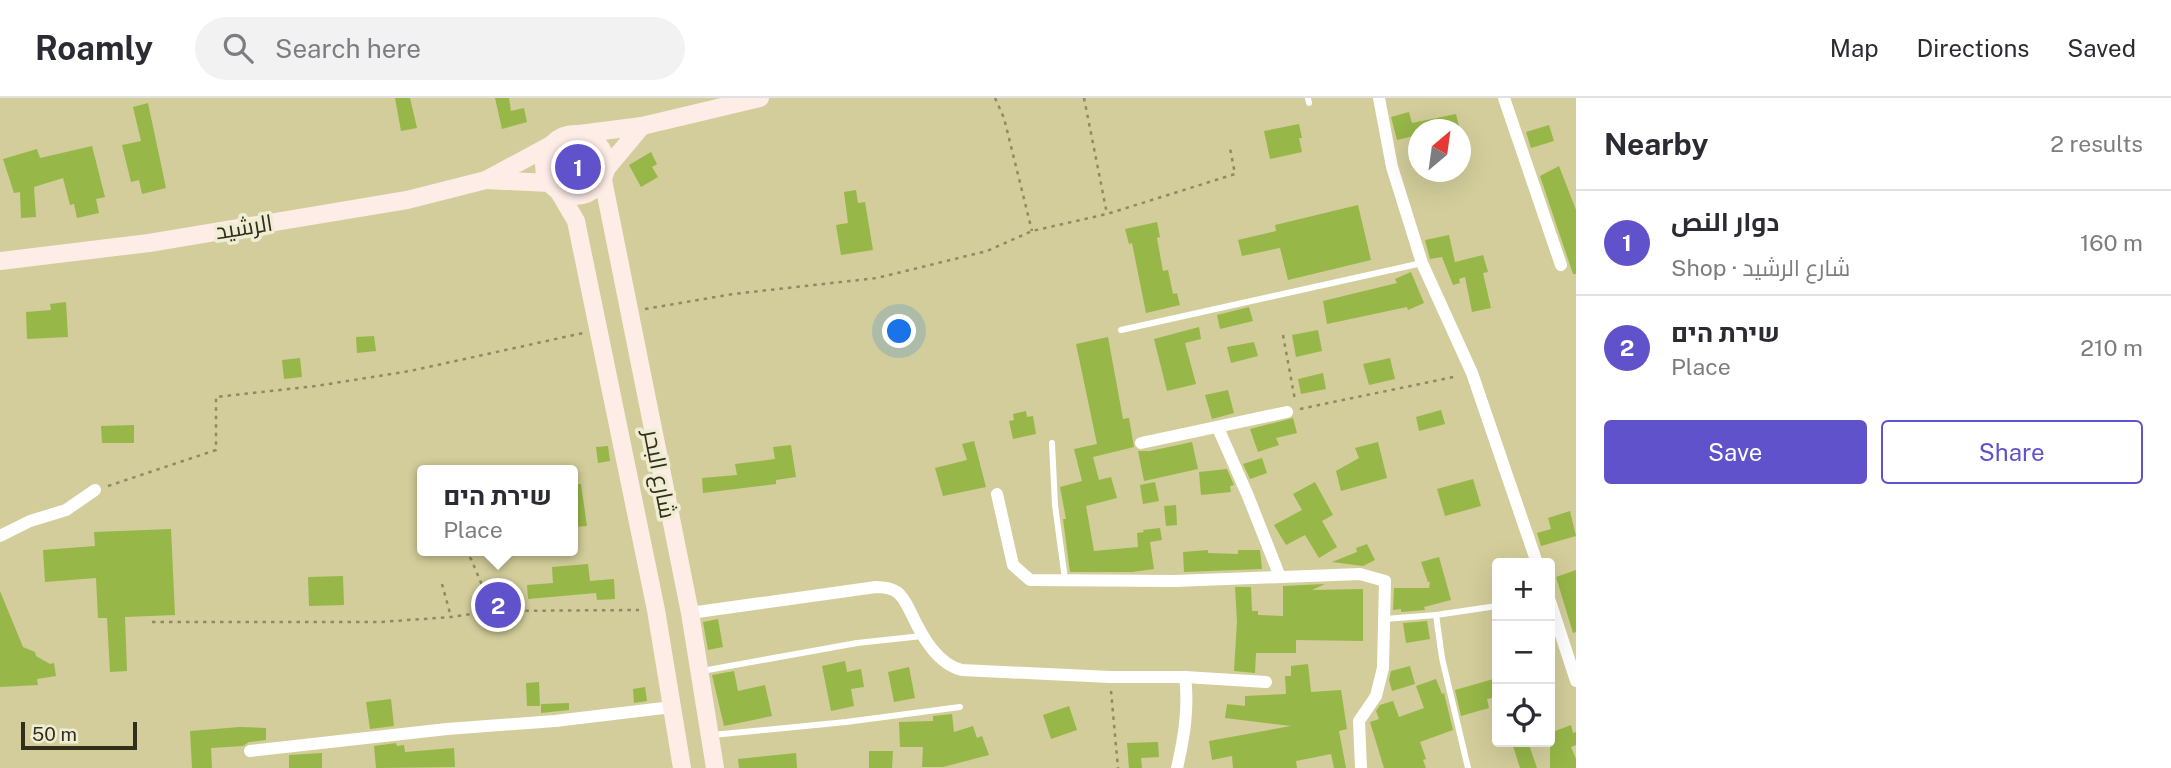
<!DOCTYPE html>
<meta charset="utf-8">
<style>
:root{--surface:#fff;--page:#f2f2f3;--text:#2b2b33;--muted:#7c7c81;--line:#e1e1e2;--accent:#6052ca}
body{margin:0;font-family:"Public Sans",Cairo,Heebo,sans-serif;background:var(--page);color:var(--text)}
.controls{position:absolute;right:21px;bottom:21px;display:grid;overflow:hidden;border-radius:7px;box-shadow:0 7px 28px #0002}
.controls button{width:63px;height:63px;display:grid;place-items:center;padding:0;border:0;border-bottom:2px solid var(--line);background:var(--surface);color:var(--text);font:35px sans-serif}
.compass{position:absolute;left:1408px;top:21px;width:63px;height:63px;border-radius:50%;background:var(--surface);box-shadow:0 7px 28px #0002;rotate:29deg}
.scale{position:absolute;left:21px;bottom:18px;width:116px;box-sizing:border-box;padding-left:7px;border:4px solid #302f1a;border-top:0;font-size:19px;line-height:24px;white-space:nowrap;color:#302f1a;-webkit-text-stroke:5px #efedd3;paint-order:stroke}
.you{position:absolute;left:900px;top:234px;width:24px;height:24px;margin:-18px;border:5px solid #fff;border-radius:50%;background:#1a73e8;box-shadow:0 0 0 10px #1a73e833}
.badge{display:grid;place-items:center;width:46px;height:46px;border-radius:50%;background:var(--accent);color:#fff;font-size:23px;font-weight:700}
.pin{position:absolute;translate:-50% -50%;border:4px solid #fff;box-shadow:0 2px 7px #0006}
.popup{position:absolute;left:417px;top:367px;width:161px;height:91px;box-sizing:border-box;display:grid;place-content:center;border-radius:7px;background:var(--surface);filter:drop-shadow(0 2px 5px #0005);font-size:23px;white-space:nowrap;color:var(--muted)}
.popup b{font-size:26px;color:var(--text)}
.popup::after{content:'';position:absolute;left:50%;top:100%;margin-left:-14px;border:14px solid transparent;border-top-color:var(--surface)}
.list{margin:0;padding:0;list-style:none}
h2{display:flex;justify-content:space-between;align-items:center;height:91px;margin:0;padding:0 28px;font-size:30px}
h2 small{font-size:23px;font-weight:400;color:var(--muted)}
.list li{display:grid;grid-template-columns:46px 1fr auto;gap:21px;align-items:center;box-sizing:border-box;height:105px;padding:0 28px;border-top:2px solid var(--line)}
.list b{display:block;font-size:26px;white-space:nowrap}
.list p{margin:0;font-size:23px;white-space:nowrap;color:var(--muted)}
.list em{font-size:23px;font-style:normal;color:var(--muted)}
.actions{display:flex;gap:14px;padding:21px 28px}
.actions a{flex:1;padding:16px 0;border:2px solid var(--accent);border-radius:7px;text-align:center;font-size:24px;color:var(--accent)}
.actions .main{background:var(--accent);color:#fff}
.icon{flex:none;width:38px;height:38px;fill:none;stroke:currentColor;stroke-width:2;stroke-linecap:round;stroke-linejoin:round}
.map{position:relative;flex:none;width:1576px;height:670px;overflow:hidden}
header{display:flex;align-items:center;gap:42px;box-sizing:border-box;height:98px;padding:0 35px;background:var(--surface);border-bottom:2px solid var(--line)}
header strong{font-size:33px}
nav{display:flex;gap:38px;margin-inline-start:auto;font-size:24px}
.search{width:490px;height:63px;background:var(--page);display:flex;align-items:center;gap:18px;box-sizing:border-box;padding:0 24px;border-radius:38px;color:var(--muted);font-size:26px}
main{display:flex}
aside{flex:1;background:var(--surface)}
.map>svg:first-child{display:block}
</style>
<header>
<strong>Roamly</strong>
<div class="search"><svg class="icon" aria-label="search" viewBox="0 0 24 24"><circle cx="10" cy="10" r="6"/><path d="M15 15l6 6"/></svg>Search here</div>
<nav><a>Map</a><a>Directions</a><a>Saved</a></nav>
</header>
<main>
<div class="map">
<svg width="1576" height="670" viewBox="0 0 1576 670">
<rect width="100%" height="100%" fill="#d2cd9a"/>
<g fill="#97b748">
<path d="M395,0H410L417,30L401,33Z"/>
<path d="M495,0H509L511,13L524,10L527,24L502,31Z"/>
<path d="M148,5L166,90L142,96L139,82L131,84L122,47L141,43L133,9Z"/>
<path d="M1409,14L1412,25L1456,16L1460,32H1418V37L1397,42L1391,19Z"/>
<path d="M1299,26L1302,40H1299L1302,54L1270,61L1264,33Z"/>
<path d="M1549,27L1554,43L1531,50L1526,34Z"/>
<path d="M92,48L105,99L96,101L99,115L77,120L74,106L70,107L63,80L34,89L36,119L21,120L20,94L14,95L3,61L37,51L40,60Z"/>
<path d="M651,54L657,66L652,69L658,79L641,89L629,67Z"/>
<path d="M1559,68L1576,112V176H1573L1540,78Z"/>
<path d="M856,92L858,105L865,104L873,152L841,157L836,127L848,125L844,94Z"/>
<path d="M1358,107L1371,162L1288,182L1280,150L1242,158L1238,142L1276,133L1275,127Z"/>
<path d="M1157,124L1160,139L1157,140L1163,173L1168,172L1173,196L1177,195L1180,207L1146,215L1132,145L1129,146L1125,131Z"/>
<path d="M1449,137L1455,164L1483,157L1488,174L1483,175L1491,210L1472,214L1465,179L1459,181L1460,185L1453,187L1442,159L1430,161L1425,142Z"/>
<path d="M1411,174L1424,205L1408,212L1407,209L1327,226L1323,203L1397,185L1395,181Z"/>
<path d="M66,204L68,239L27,241L26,214L51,212L50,206Z"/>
<path d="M1249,209L1253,223L1220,231L1217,217Z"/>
<path d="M1199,229L1201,241L1185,245L1196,286L1167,293L1154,241Z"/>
<path d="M1318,232L1322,253L1296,259L1292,237Z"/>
<path d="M374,238L376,253L357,255L356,239Z"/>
<path d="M1108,239L1123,321L1129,320L1134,349L1093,359L1099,382L1111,379L1117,400L1086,408L1094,453L1138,449L1137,435L1144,434L1143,432L1160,430L1162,442L1150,444L1154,471L1132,474H1070L1063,421H1066L1060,389L1082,383L1074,351L1097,346L1076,246Z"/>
<path d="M1254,244L1258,258L1231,265L1227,249Z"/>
<path d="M300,260L302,279L284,281L282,262Z"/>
<path d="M1390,260L1395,281L1369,287L1363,266Z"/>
<path d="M1323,275L1326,291L1301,296L1298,281Z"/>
<path d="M1228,292L1234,315L1212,321L1205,297Z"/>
<path d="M1441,312L1445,326L1419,333L1416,319Z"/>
<path d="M1026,313L1027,319L1033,318L1036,336L1013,341L1009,323L1014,322L1013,316Z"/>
<path d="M1293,320L1297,335L1276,340L1279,347L1258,354L1250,331Z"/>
<path d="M134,327V345H102L101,328Z"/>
<path d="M974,343L986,389L943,398L935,370L967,362L962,346Z"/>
<path d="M1192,344L1198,371L1144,383L1138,353H1150Z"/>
<path d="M1378,344L1387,380L1341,393L1336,373L1359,360L1355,350Z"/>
<path d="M791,347L796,379L776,382V386L703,395L702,380L737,377L735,366L775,361L773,349Z"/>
<path d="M608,348L610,363L598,365L596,349Z"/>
<path d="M1262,360L1267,375L1250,381L1243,366Z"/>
<path d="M1227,371L1234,387L1230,388L1231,394L1201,397L1199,374Z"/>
<path d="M1473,381L1481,408L1445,418L1437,391Z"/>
<path d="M1155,384L1159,403L1143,406L1140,387Z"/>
<path d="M1315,384L1333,417L1322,423L1337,449L1319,460L1305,437L1286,447L1274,427L1302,412L1293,396Z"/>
<path d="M573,386H581L587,428L573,429Z"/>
<path d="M1176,407L1177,427L1166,428L1164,408Z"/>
<path d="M1570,413L1576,438L1541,448L1537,435L1551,431L1548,420Z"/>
<path d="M171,431L175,517L125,519L127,573L110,574L107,520H98L96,480L45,484L43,452L95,448L94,434Z"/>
<path d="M1367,446L1375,462L1363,468L1332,464L1357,454L1356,450Z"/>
<path d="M1208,452V455L1238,456V452H1260L1262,471L1184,474L1183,454Z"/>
<path d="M1439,459L1451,502L1424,509L1425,512L1401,514V511L1393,512L1394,490H1429L1430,484H1428L1421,464Z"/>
<path d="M588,466L590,483L614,481L615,501L597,502L596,495L528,501L527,487L553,485L552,469Z"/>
<path d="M1576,472V534L1573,535L1556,479Z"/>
<path d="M343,478L344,507L309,508L308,479Z"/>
<path d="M1325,486L1312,492L1363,491V543L1296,542V555H1256L1255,575L1234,573L1237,524L1235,489H1251L1252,513H1258V517L1283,518V488Z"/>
<path d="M0,493L23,549L35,554L36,558L50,566L54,565L56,578L37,581L38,587L0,589Z"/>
<path d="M718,521L723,549L708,552L703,524Z"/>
<path d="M1427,523L1430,541L1406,545L1403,525Z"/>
<path d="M845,563L847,574L861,571L864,589L851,591L854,608L831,613L822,568Z"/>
<path d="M1308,566L1311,594L1341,592L1347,631L1339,633L1346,670H1334L1331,656L1296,663L1297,670H1233L1232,658L1212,662L1209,643L1291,628L1225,620L1227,606L1245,608V598L1286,596L1285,578H1291V568Z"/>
<path d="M1410,568L1415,586L1392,593L1389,582L1391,573Z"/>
<path d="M909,569L915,600L894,604L888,574Z"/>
<path d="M734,573L738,593L765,587L772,618L724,628L712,577Z"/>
<path d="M1497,580V599L1487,601L1489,610L1461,618L1455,592Z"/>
<path d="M1436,581L1442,596L1444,595L1453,632L1420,644L1426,661L1423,662L1426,670H1384L1370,624L1379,621L1376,613L1380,607L1393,603L1399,619L1424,610L1416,588Z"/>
<path d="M539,584L540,608H527L526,585Z"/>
<path d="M645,589L647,603L634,605L633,591Z"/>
<path d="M391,601L394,628L370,631L366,604Z"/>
<path d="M569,605V612L541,615V606Z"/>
<path d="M1069,608L1077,632L1051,641L1043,617Z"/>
<path d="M952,616L954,634L973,628L977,640L982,638L989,657L943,669H922L923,649H900L899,624L933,623V618Z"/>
<path d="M1571,627L1573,635L1576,634V647L1571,649L1576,661V670H1550V635Z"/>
<path d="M240,629L266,630V642L249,644L243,648L211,650L212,670H192L190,633Z"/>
<path d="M1158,644L1159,659L1141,660L1142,670H1129L1127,645Z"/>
<path d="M1528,644L1537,670H1520L1513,648Z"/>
<path d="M396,645L397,648L404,647L405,654L454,650L455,669L376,670L374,648Z"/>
<path d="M869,653H893L892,670H869Z"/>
<path d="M322,655V670H289V657Z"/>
<path d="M796,655L797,670H739L738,661Z"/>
</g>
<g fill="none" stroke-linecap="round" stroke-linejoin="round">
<g stroke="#8e8b64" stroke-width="2.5" stroke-dasharray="3.5 5" stroke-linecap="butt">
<path d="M995,0L1004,20L1032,133"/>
<path d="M1084,0L1107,116"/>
<path d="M645,211L733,196L877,180L987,153L1032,133L1107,116L1235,76L1230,50"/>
<path d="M1283,237L1295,302"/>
<path d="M1300,311L1458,278"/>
<path d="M108,388L216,352V299L316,288L410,273L583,235"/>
<path d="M464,453L471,461L493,513"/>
<path d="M442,486L451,519"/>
<path d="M152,524H380L451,519L493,513L639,512"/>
<path d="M1111,593L1118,670"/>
</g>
<g stroke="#fff" stroke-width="6">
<path d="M1308,0L1309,5"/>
<path d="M1121,232L1422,165"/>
<path d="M1052,345L1055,407L1065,481"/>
<path d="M1436,517L1442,560L1468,670"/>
<path d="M1385,521L1436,517L1497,508"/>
<path d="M702,573L857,545L922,538"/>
<path d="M712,637L846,624L960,609"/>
</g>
<g stroke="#fff" stroke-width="12">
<path d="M1379,0L1392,69L1422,165L1472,275L1537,465"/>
<path d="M1504,0L1561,167"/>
<path d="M1218,330L1248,398L1280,479"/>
<path d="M1141,345L1287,314"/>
<path d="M997,396L1013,467L1030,482L1174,483L1360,476L1385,483L1383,570L1376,598L1359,623L1361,670"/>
<path d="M0,438L30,423L66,412L95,392"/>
<path d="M1550,503L1576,583"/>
<path d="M690,515L876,489C883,489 891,490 897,494C904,499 908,509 912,517C922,538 937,566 962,572L1110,579H1185L1266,584"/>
<path d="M250,653L447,631L555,623L672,609"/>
<path d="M1177,670C1184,640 1189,610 1185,579"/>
</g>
<g stroke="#feede6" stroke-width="18">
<path d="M579,36L642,28L760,0"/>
<circle cx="575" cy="67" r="31"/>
<path d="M606,71L642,28"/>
<path d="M486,82L550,85"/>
<path d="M603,82L690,515L715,670"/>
<path d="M559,94L576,123L656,512L682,670"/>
<path d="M0,163L149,145L407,102L486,82L551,47"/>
</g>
</g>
<g text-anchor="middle" stroke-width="7" stroke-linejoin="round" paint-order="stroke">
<g font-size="23" fill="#302f1a" stroke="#efedd3">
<text transform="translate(244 129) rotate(-9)" y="8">الرشيد</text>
<text transform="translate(660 376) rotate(79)" y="8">شارع البحر</text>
</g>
</g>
</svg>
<div class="controls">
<button>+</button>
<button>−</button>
<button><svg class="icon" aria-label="locate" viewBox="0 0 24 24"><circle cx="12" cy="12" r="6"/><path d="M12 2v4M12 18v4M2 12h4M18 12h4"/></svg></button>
</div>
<svg class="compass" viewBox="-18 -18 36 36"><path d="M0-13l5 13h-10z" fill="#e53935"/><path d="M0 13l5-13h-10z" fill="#7c7c81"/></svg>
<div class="scale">50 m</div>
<div class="you"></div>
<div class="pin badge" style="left:578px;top:69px">1</div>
<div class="pin badge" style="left:498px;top:507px">2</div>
<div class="popup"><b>שירת הים</b>Place</div>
</div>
<aside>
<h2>Nearby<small>2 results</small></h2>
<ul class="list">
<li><span class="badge">1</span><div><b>دوار النص</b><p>Shop · شارع الرشيد</p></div><em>160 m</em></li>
<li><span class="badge">2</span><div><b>שירת הים</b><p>Place</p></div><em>210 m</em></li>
</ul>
<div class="actions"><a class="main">Save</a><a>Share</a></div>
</aside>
</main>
